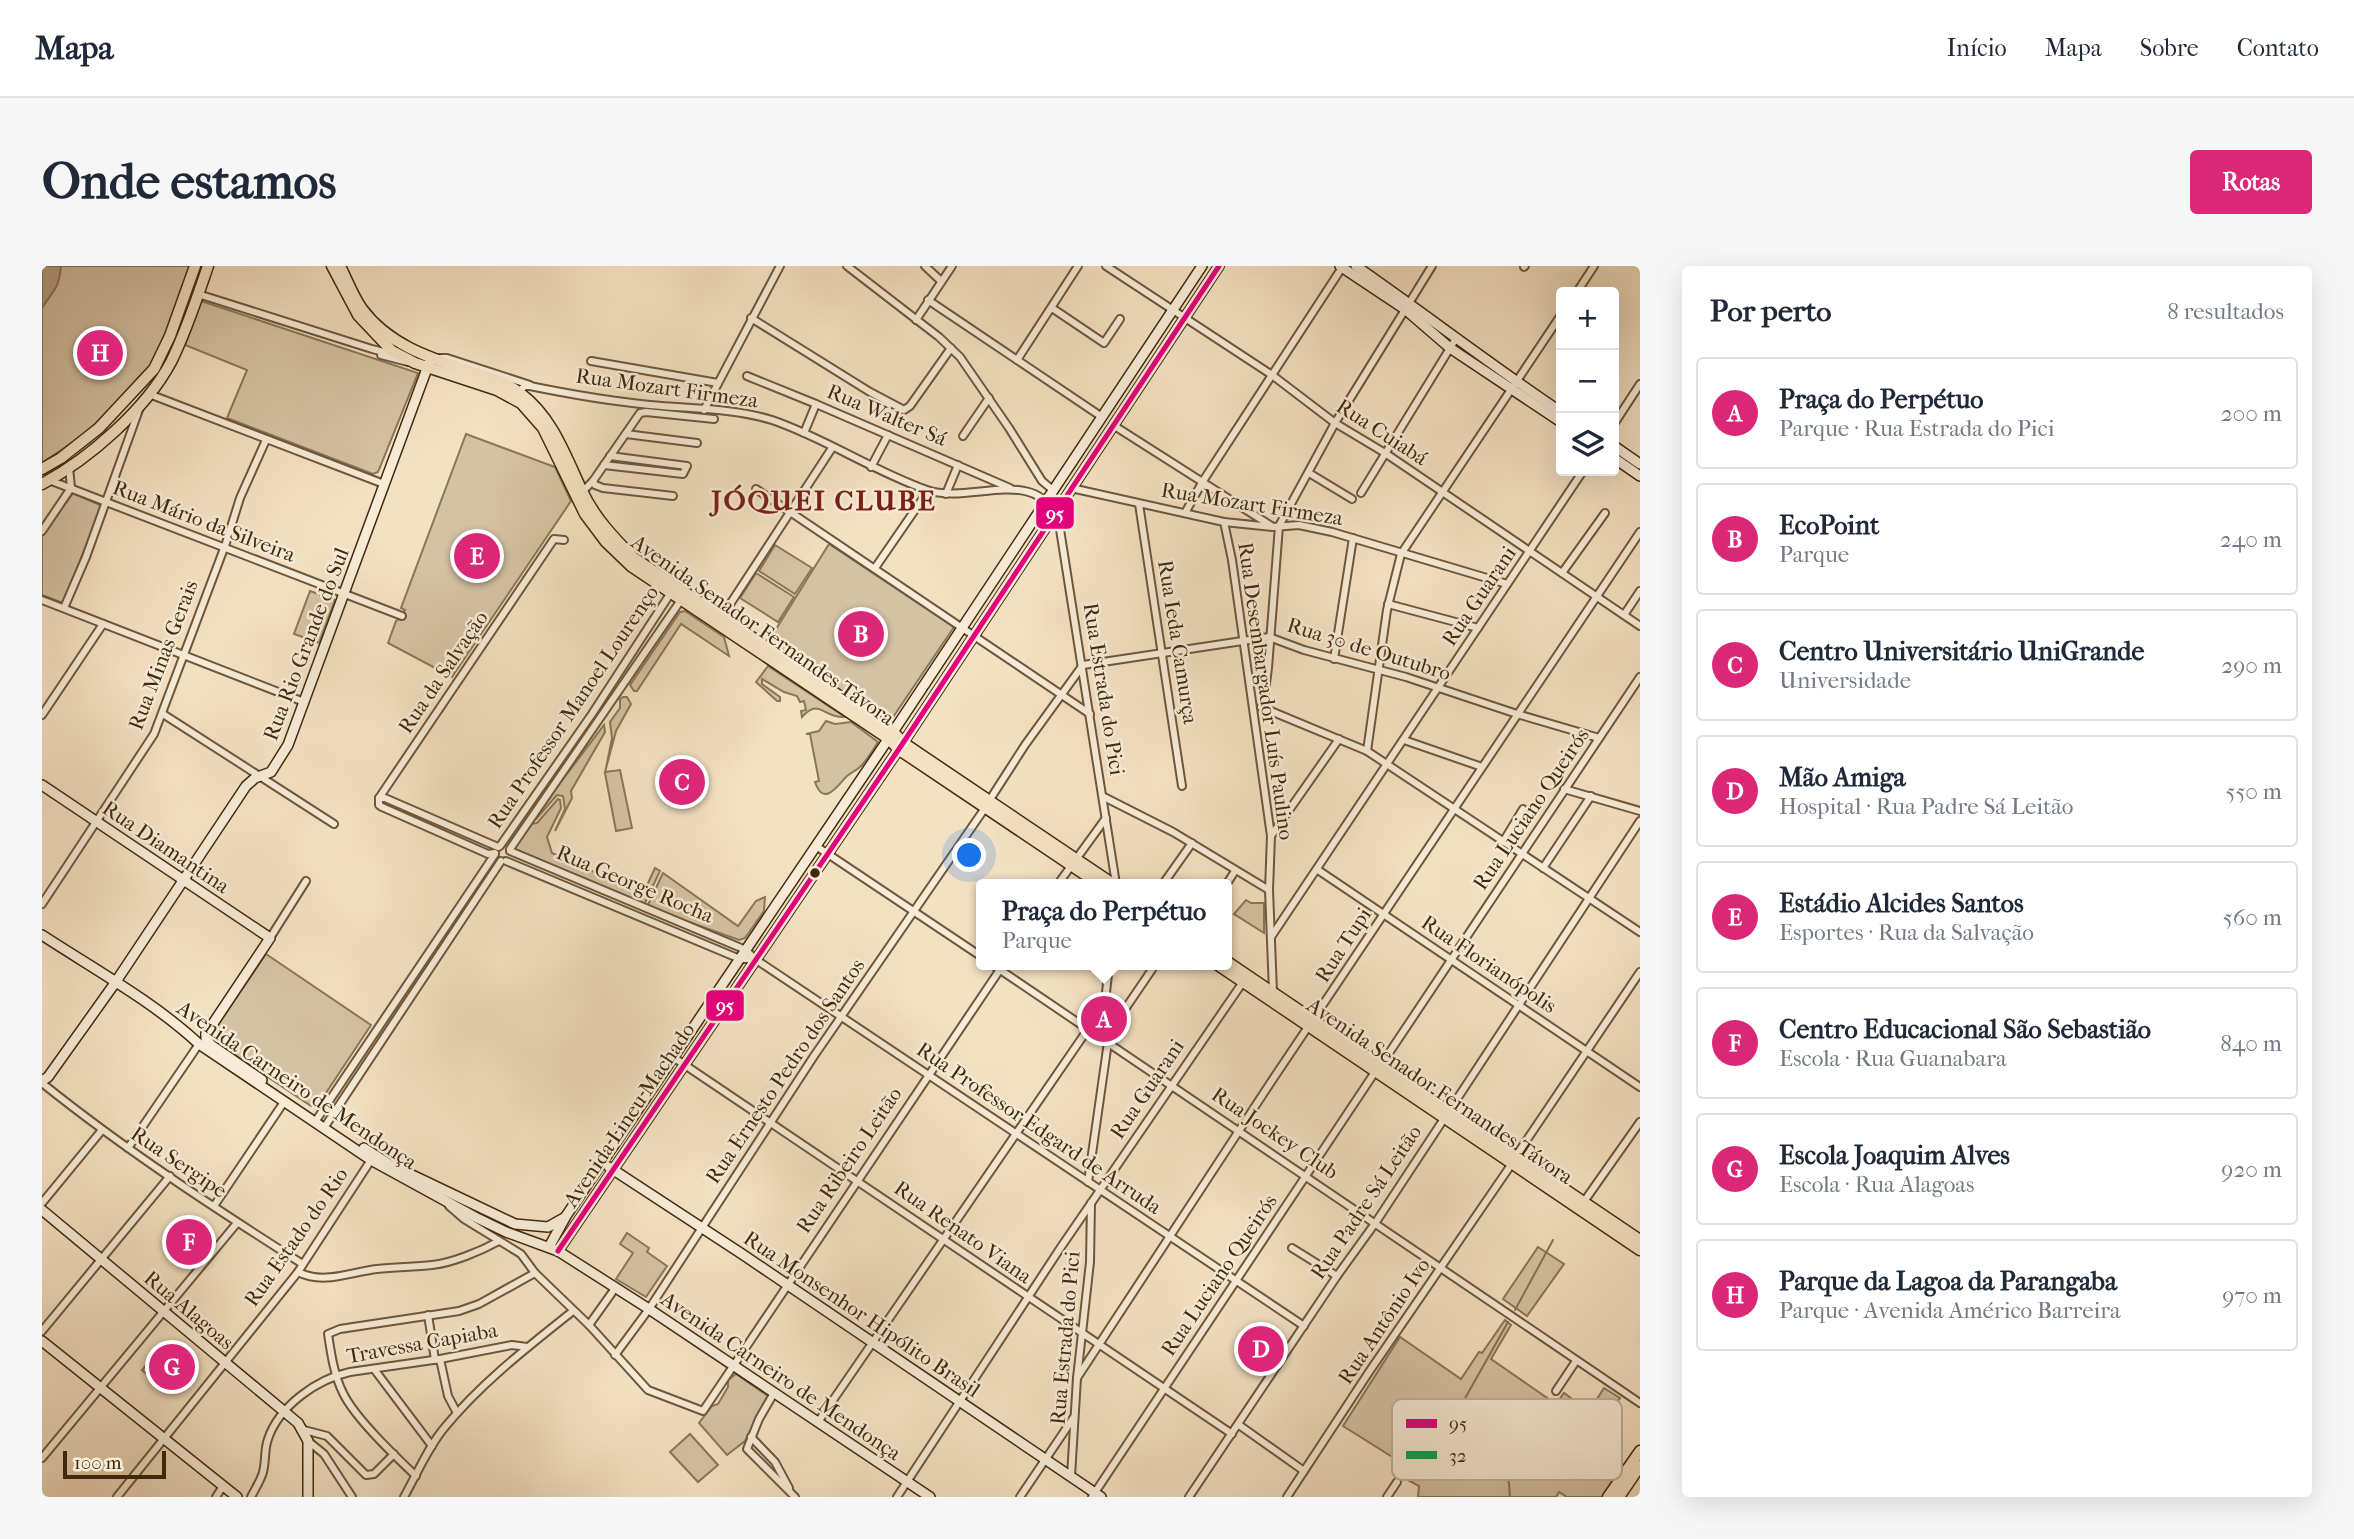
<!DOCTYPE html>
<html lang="pt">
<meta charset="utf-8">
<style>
:root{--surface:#fff;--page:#f6f6f7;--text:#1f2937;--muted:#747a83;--line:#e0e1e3;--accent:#db2777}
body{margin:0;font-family:"IM FELL French Canon",serif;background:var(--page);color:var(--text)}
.controls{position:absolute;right:21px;top:21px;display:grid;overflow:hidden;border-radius:7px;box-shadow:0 7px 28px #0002}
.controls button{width:63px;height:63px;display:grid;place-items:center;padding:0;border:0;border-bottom:2px solid var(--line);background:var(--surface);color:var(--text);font:35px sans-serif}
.scale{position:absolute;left:21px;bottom:18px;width:103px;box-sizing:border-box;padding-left:7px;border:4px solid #40290d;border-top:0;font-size:19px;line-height:24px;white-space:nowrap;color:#40290d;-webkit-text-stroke:5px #f8ecd8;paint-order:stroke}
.you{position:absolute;left:928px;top:590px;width:24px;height:24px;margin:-18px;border:5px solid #fff;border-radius:50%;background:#1a73e8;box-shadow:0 0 0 10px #1a73e833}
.badge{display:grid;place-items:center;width:46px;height:46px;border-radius:50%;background:var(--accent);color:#fff;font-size:23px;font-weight:700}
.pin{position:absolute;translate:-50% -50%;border:4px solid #fff;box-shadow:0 2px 7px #0006}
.popup{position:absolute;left:934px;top:613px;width:256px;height:91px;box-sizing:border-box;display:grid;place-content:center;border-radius:7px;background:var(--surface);filter:drop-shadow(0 2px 5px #0005);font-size:23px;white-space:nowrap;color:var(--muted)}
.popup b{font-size:26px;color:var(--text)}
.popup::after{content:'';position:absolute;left:50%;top:100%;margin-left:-14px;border:14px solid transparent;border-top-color:var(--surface)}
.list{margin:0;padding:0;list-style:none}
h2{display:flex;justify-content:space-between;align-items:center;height:91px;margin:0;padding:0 28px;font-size:30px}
h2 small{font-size:23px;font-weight:400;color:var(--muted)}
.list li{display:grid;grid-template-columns:46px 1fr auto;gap:21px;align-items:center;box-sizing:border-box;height:112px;margin:0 14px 14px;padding:0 14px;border:2px solid var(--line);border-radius:7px}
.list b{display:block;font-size:26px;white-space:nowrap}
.list p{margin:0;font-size:23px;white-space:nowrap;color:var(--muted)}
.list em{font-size:23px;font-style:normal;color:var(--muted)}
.icon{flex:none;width:38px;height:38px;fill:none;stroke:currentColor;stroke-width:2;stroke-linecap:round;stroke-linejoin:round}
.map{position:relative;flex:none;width:1598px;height:1231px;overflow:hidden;border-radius:7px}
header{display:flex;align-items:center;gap:42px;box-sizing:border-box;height:98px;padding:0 35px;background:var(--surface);border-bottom:2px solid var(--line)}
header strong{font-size:33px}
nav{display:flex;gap:38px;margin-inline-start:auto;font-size:24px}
.intro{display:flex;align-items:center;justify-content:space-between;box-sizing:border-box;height:168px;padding:0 42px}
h1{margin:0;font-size:49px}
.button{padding:18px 32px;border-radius:7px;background:var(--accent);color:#fff;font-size:24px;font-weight:700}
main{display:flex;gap:42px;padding:0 42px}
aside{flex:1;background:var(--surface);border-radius:7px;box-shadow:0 7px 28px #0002}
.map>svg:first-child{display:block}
</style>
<header>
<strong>Mapa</strong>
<nav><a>Início</a><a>Mapa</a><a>Sobre</a><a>Contato</a></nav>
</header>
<div class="intro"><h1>Onde estamos</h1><a class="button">Rotas</a></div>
<main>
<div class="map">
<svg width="1598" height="1231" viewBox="0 0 1598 1231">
<rect width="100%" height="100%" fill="#f4e1c3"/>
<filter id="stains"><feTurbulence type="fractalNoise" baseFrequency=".00286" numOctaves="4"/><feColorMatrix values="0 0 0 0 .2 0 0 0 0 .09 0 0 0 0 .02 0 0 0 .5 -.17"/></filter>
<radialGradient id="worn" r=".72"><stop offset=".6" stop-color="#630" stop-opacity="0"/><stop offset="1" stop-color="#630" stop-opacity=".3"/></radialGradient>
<g fill="#d5c2a4" stroke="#8a7658" stroke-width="2">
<path d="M0,0H149L131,52L110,99L96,112L80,133L40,170L0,197Z"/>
<path d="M159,35L376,107L336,206L331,208L185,152L205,104L143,79Z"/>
<path d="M424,168L513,201L529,235L410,411L346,377L354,355L359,352L363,344L359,342Z"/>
<path d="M31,227L60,240L21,337L0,329V270Z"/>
<path d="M787,278L912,361L845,460L726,376Z"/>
<path d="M733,279L770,302L753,328L717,305Z"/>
<path d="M714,307L752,331L736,356L698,332Z"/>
<path d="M268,325L293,334L277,377L252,368Z"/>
<path d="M643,345L682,371L687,390L639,358L595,425H592L588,419L638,346Z"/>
<path d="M726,400L803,451C781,453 778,431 760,451L759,445L764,444L762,435L758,436L755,430L742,426L720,413V418L738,431V435H735L714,416Z"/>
<path d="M581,431H585L589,438L574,465L563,506L578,504L590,562L574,565L563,507L570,472L568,456L578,442V433Z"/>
<path d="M784,455L793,458L809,456L836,476C831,484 826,493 819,500C815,504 810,506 805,510C796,519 782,542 773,516L777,515L768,468H764L777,465Z"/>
<path d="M562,459L563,466L529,525L530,532L513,565L523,543L521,530L515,529L494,553L490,554Z"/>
<path d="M516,533L518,534L519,542L505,571L510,587L601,628L613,602L618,605L602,639L471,582L487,558L495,557Z"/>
<path d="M621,607L696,660L714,635L723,631L722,645L703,672L697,674L605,641Z"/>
<path d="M1204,634L1209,637H1222V667L1192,648Z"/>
<path d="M224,688L329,759L276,839L269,840L169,773V769Z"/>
<path d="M585,967L607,982L605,986L625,1000L604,1031L574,1013L591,987L578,978Z"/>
<path d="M1496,981L1522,998L1485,1050L1461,1033Z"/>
<path d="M1463,1054L1469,1059L1449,1093L1514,1138L1522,1127L1547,1145L1562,1122L1578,1132L1538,1192L1571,1215L1560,1231H1525L1517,1226L1514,1231H1376L1377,1220L1366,1214L1371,1204L1301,1160L1358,1071L1419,1113L1437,1086L1440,1087Z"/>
<path d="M117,1084L132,1096L115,1116L100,1104Z"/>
<path d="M694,1108L726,1130L703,1175L685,1189L657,1157L670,1140L676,1138L686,1121V1114Z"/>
<path d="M648,1168L676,1199L656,1216L628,1186Z"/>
</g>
<path fill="#b7a285" stroke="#877255" stroke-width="2" d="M0,0H19C17,24 11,24 0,42Z"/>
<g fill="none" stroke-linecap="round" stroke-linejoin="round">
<g stroke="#877255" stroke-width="2">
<path d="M1473,1044L1511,974"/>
<path d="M1466,1056L1417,1143C1414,1185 1435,1180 1459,1205C1461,1208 1465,1210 1466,1214C1468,1218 1467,1226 1468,1231"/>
</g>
<g stroke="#6d573a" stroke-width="10">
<g id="street">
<path d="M805,0L897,71L918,91L967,162L1000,215L1012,225"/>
<path d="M883,0L899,15"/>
<path d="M1064,0L1230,109L1293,157L1343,187L1598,360"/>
<path d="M1482,1L1483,0"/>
<path d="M1535,26L1552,0"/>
<path d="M156,28L330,83L342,86L350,85"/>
<path d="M886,34L1060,151"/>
<path d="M1010,42L1062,77L1078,53"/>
<path d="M709,52L828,126L862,144L868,140L909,82"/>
<path d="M874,54L910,0"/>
<path d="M339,89L366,96"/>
<path d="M398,92H405L488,119"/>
<path d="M975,94L1036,0"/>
<path d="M549,95L676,117"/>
<path d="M705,110L774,138L968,222"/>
<path d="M477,125L483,120H488C527,128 568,135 608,139C648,143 691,142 730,154C783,172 831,205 885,224C929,239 996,197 1017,257L1074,618"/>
<path d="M107,128L342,218"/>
<path d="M662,144L738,0"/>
<path d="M1572,158L1598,118"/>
<path d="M1071,159L1231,261"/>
<path d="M762,167L774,138"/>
<path d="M584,168L655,177"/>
<path d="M921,170L947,132"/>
<path d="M562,199L641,208L645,200L568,190"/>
<path d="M27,201L29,222"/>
<path d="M829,201L846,169"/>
<path d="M1267,207L1310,233"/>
<path d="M7,214L360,350"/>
<path d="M551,215L553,219L561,222L631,230"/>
<path d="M1029,222L1182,256L1231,261L1257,259L1290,266L1465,318"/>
<path d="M714,223L1048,448"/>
<path d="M540,226L551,215L598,147L604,146L672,153"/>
<path d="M1319,227L1413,74"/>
<path d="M904,228L916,199"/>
<path d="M1097,238L1140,520"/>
<path d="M1143,247L1161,215L1301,0"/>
<path d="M1182,256L1190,294L1229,570L1227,624L1231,726"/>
<path d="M0,265L29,222"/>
<path d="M833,302L886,225"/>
<path d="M1520,307L1563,247"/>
<path d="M0,334L262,436"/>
<path d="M1346,338L1436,362"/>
<path d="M22,342L44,291L98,141"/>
<path d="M1582,349L1598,325"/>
<path d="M679,352L790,182"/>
<path d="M1292,393L1311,272"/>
<path d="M1041,399L1227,371L1262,384L1364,411L1475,448L1557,472"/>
<path d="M1219,441L1325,485L1598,666"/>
<path d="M1221,441L1226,402L1237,260L1293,157L1390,0"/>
<path d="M121,448L292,558"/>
<path d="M0,449L61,358"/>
<path d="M1362,474L1440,501"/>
<path d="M1325,485L1345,344L1359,288L1519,49"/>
<path d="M1522,523L1598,545"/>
<path d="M1062,531L1131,566L1227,624"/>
<path d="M337,532L512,273L522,274"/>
<path d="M947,535L983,479L1041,399"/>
<path d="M1229,570L1297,473"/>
<path d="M1461,576L1481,543"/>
<path d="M458,580L550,448L630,325"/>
<path d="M774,580L940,691"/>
<path d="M468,583L639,334"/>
<path d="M468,585L704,684L713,693L1262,1060"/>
<path d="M453,587L446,588L340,541L337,539V532H343L456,581"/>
<path d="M464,595L698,693H713"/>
<path d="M1501,602L1549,530"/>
<path d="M1276,604L1598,821"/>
<path d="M1016,618L1064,552"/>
<path d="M1121,618L1150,577"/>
<path d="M1184,619L1193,605"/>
<path d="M0,638L112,468L184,277L198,232L224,174"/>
<path d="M1229,671L1541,205"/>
<path d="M228,672L264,615"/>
<path d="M951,699L1598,1137"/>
<path d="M1062,774L1113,699"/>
<path d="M631,791L1190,1168"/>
<path d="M1339,799L1598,411"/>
<path d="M0,817C82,883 171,941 259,997"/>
<path d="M273,856L453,588"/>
<path d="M282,862L459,595"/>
<path d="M86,882L157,778"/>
<path d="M1474,890L1598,706"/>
<path d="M1046,916L1066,776"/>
<path d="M0,937L60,864"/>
<path d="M1541,937L1598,856"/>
<path d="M172,940L242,836"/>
<path d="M407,940L422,953L479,988L493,1007L547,1059L606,1124L661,1145L961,699"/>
<path d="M1250,982L1295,1010"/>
<path d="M256,1006C282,1019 308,1006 335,1003C354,1001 372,1001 390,999C410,997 439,985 457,975"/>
<path d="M386,1049L393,1094"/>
<path d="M547,1059L574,1021"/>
<path d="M0,1065L128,910"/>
<path d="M573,1089L607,1043L772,790L943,542"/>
<path d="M398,1093L406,1130L415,1147"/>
<path d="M332,1103L390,1180"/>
<path d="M1035,1112L1229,816L1598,266"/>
<path d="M1514,1125L1534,1095"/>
<path d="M732,1127L717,1153L705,1183L753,1231"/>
<path d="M776,1156L1046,763L1063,736L1067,699"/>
<path d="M1197,1159L1262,1205"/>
<path d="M262,1164L285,1170L324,1209L332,1208L352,1188"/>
<path d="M709,1171L733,1196L747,1222"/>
<path d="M266,1175L282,1188L310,1231"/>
<path d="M0,1192L195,957"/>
<path d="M374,1210C353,1190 313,1152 301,1127C292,1109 289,1088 286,1068L298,1063L417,1045L437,1038L493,1007"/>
<path d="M1029,1210L1035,1112L1048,996L1049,937"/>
<path d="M75,1231L256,1006L329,894"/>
<path d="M174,1231L181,1220"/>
<path d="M209,1231C213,1223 219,1214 221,1206C224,1195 222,1184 226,1173C237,1140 275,1113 308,1106L398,1093L470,1079L485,1081"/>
<path d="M362,1231C375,1208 386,1181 403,1161C439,1117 487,1080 531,1045"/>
<path d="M855,1231L1019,981L1201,716"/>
<path d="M978,1231L1032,1151"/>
<path d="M1050,1231L1333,806"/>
<path d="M1147,1231L1295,1010L1334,956L1598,555"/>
<path d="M1245,1231L1327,1106L1469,899"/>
<path d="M1345,1231L1355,1216"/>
</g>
</g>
<g stroke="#40290d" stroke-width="12">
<g id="secondary">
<path d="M1298,0L1364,44L1408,82L1519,156"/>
<path d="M1314,0C1383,48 1449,99 1519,146"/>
<path d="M1572,180L1598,198"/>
<path d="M1572,192L1598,210"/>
<path d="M0,519L228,672L164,768"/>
<path d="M0,669C52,703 112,736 157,778L329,894L433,951L464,966L516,985L607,1043L888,1231"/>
<path d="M164,768V773L169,779L220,814"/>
<path d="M0,815L6,811L73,717L204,520L213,512L229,506L246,479L387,97"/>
<path d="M322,882L347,898L473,958L506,961L522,952"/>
<path d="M567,901L700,988L1059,1231"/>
<path d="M0,944L256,1157L266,1175V1231"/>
<path d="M507,981L524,950L851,466L1160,0"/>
<path d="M516,985L861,477L1177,0"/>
<path d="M0,1075L195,1231"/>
</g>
</g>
<g stroke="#40290d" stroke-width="13">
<g id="primary">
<path d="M290,0L316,49L350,85L373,97L455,124L479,137L501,162L543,248L564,276L589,300L847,473L856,483L1057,618"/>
<path d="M298,0C305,14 311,30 320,43C346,78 385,91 424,104C442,110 463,115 478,127C511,152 523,189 540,225C552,251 572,272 592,292L851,466L863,478L1071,618"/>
<path d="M0,203L19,192L57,162L112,103L128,70L153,0"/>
<path d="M0,218C47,193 104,143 129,96C144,66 155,32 166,0"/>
<path d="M1184,695L1598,974"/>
<path d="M1176,699L1598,984"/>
<path d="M1566,1231L1598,1185"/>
<path d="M1577,1231L1598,1200"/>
</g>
</g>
<use href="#street" stroke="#f8ecd8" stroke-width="6"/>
<use href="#secondary" stroke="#f8ecd8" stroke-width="9"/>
<use href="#primary" stroke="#f4e1c3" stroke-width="10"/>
<g stroke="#f8ecd8" stroke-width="10">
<path id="bus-1" d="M516,985L861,477L1177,0"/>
</g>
<use href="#bus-1" stroke="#e5007d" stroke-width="5"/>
</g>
<circle fill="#40290d" stroke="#f8ecd8" stroke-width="2.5" cx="773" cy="607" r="6"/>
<g text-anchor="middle" stroke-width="5" stroke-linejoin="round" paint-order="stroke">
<g font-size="21" fill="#40290d" stroke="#f8ecd8">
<text transform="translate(625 122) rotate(8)" y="7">Rua Mozart Firmeza</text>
<text transform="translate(845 149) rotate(23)" y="7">Rua Walter Sá</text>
<text transform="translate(1340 166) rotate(33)" y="7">Rua Cuiabá</text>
<text transform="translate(1210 238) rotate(9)" y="7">Rua Mozart Firmeza</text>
<text transform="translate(162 255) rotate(21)" y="7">Rua Mário da Silveira</text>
<text transform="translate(1437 330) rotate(-56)" y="7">Rua Guarani</text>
<text transform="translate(721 364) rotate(35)" y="7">Avenida Senador Fernandes Távora</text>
<text transform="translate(1136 376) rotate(81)" y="7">Rua Ieda Camurça</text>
<text transform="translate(264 378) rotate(-69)" y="7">Rua Rio Grande do Sul</text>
<text transform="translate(1327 383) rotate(17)" y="7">Rua 30 de Outubro</text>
<text transform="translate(121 389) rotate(-69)" y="7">Rua Minas Gerais</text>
<text transform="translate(401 406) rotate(-56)" y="7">Rua da Salvação</text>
<text transform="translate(1062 423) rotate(81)" y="7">Rua Estrada do Pici</text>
<text transform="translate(1224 425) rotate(82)" y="7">Rua Desembargador Luís Paulino</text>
<text transform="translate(531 441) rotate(-56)" y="7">Rua Professor Manoel Lourenço</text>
<text transform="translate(1489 543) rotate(-56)" y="7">Rua Luciano Queirós</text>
<text transform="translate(124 581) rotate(34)" y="7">Rua Diamantina</text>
<text transform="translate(593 618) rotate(23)" y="7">Rua George Rocha</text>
<text transform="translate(1301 679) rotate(-57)" y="7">Rua Tupi</text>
<text transform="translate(1447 698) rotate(34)" y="7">Rua Florianópolis</text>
<text transform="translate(743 805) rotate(-56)" y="7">Rua Ernesto Pedro dos Santos</text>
<text transform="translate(255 819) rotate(34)" y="7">Avenida Carneiro de Mendonça</text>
<text transform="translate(1105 823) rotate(-56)" y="7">Rua Guarani</text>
<text transform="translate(1398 825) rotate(34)" y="7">Avenida Senador Fernandes Távora</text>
<text transform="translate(587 849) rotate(-56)" y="7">Avenida Lineu Machado</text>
<text transform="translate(997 862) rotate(34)" y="7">Rua Professor Edgard de Arruda</text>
<text transform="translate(1233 867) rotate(34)" y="7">Rua Jockey Club</text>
<text transform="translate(807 894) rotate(-56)" y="7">Rua Ribeiro Leitão</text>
<text transform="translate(137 896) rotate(34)" y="7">Rua Sergipe</text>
<text transform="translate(1324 936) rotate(-56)" y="7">Rua Padre Sá Leitão</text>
<text transform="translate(921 966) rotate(35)" y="7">Rua Renato Viana</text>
<text transform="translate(254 971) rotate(-55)" y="7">Rua Estado do Rio</text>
<text transform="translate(1177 1009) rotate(-56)" y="7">Rua Luciano Queirós</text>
<text transform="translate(147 1044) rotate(40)" y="7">Rua Alagoas</text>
<text transform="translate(820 1048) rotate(34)" y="7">Rua Monsenhor Hipólito Brasil</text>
<text transform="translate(1342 1055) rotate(-56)" y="7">Rua Antônio Ivo</text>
<text transform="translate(1023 1072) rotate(-85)" y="7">Rua Estrada do Pici</text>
<text transform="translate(380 1077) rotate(-10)" y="7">Travessa Capiaba</text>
<text transform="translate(739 1110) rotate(34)" y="7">Avenida Carneiro de Mendonça</text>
</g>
<g font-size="28" font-weight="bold" letter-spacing="2" fill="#7a1f14" stroke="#f8ecd8">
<text x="782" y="244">JÓQUEI CLUBE</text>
</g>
</g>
<rect x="1350" y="1133" width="230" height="81" rx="10" fill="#f8ecd8" stroke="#c1b29b" stroke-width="2"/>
<rect x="1364" y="1153" width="31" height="9" fill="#e5007d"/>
<rect x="1364" y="1185" width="31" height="8" fill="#00a651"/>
<g font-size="19" fill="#40290d">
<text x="1407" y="1164">95</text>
<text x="1407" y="1196">32</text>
</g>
<g stroke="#f8ecd8" stroke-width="2.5">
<rect x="993" y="230" width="40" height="34" rx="7" fill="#e5007d"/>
<rect x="663" y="723" width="40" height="33" rx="7" fill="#e5007d"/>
</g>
<g font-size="19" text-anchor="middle" font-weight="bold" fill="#fff">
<text x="1013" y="254">95</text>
<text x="683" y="746">95</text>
</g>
<rect width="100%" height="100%" filter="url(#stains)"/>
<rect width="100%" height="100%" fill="url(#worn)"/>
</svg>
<div class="controls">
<button>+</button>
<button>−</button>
<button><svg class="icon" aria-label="layers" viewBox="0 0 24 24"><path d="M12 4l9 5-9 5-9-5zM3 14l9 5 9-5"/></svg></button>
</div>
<div class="scale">100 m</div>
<div class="you"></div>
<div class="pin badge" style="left:1062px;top:753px">A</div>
<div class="popup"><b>Praça do Perpétuo</b>Parque</div>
<div class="pin badge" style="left:819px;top:368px">B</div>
<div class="pin badge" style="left:640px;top:516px">C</div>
<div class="pin badge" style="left:1219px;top:1083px">D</div>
<div class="pin badge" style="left:435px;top:290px">E</div>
<div class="pin badge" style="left:147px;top:976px">F</div>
<div class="pin badge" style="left:130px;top:1101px">G</div>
<div class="pin badge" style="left:58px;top:87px">H</div>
</div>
<aside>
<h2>Por perto<small>8 resultados</small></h2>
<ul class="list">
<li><span class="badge">A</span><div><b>Praça do Perpétuo</b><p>Parque · Rua Estrada do Pici</p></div><em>200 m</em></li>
<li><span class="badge">B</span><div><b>EcoPoint</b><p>Parque</p></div><em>240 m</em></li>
<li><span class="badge">C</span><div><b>Centro Universitário UniGrande</b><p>Universidade</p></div><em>290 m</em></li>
<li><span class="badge">D</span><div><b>Mão Amiga</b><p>Hospital · Rua Padre Sá Leitão</p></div><em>550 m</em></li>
<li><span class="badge">E</span><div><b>Estádio Alcides Santos</b><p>Esportes · Rua da Salvação</p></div><em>560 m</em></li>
<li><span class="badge">F</span><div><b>Centro Educacional São Sebastião</b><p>Escola · Rua Guanabara</p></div><em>840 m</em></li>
<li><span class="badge">G</span><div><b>Escola Joaquim Alves</b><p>Escola · Rua Alagoas</p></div><em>920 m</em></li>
<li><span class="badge">H</span><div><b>Parque da Lagoa da Parangaba</b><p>Parque · Avenida Américo Barreira</p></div><em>970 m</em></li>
</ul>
</aside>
</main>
